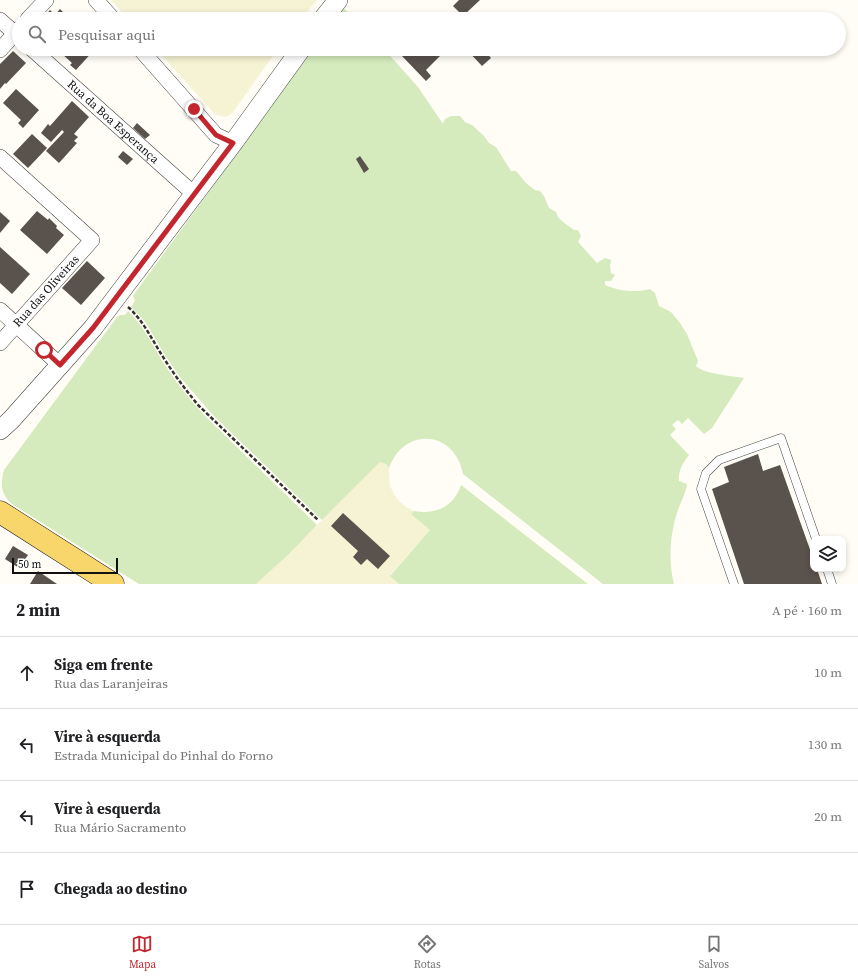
<!DOCTYPE html>
<html lang="pt">
<meta charset="utf-8">
<style>
:root{--surface:#fff;--page:#f2f2f2;--text:#202124;--muted:#757577;--line:#e0e0e0;--accent:#c4262e}
body{margin:0;font-family:"Source Serif 4",serif;background:var(--page);color:var(--text)}
.controls{position:absolute;right:12px;bottom:12px;display:grid;overflow:hidden;border-radius:8px;box-shadow:0 2px 6px #0003}
.controls button{width:36px;height:36px;display:grid;place-items:center;padding:0;border:0;border-bottom:1px solid var(--line);background:var(--surface);color:var(--text);font:20px sans-serif}
.scale{position:absolute;left:12px;bottom:10px;width:106px;box-sizing:border-box;padding-left:4px;border:2px solid #111;border-top:0;font-size:11px;line-height:14px;white-space:nowrap;color:#111;-webkit-text-stroke:3px #fff;paint-order:stroke}
.stop{position:absolute;width:12px;height:12px;margin:-9px;border:3px solid #c4262e;border-radius:50%;background:#fff}
.stop.end{background:#c4262e;border-color:#fff;box-shadow:0 1px 4px #0008}
.list{margin:0;padding:0;list-style:none}
h2{display:flex;justify-content:space-between;align-items:center;height:52px;margin:0;padding:0 16px;font-size:17px}
h2 small{font-size:13px;font-weight:400;color:var(--muted)}
.list li{display:grid;grid-template-columns:26px 1fr auto;gap:12px;align-items:center;box-sizing:border-box;height:72px;padding:0 16px;border-top:1px solid var(--line)}
.list b{display:block;font-size:15px;white-space:nowrap}
.list p{margin:0;font-size:13px;white-space:nowrap;color:var(--muted)}
.list em{font-size:13px;font-style:normal;color:var(--muted)}
.icon{flex:none;width:22px;height:22px;fill:none;stroke:currentColor;stroke-width:2;stroke-linecap:round;stroke-linejoin:round}
.map{position:relative;flex:none;width:858px;height:584px;overflow:hidden}
.search{position:absolute;background:var(--surface);box-shadow:0 2px 6px #0003;left:12px;right:12px;top:12px;height:44px;display:flex;align-items:center;gap:10px;box-sizing:border-box;padding:0 14px;border-radius:22px;color:var(--muted);font-size:15px}
.sheet{height:340px;background:var(--surface)}
nav{display:flex;justify-content:space-around;align-items:center;box-sizing:border-box;height:56px;border-top:1px solid var(--line);background:var(--surface);font-size:11px;color:var(--muted)}
nav a{display:grid;justify-items:center;gap:2px}
nav .on{color:var(--accent)}
.map>svg:first-child{display:block}
</style>
<div class="map">
<svg width="858" height="584" viewBox="0 0 858 584">
<rect width="100%" height="100%" fill="#fffdf5"/>
<g fill="#f6f3d4">
<path d="M111,0H317L301,19H128Z"/>
<path d="M156,49H278L233,112L230,115L225,117L217,115L214,113Z"/>
<path d="M380,461L386,464L389,468L390,486L394,494L399,501L406,507L414,511L412,514L430,530L390,575L399,584H256L288,555Z"/>
</g>
<g fill="#d5ebbd">
<path d="M343,8L356,19H335Z"/>
<path d="M313,49H384L418,87L443,124L445,119L451,116H460L465,122L472,125L484,136L489,143L496,147L511,171H516L526,183L535,190L540,191L544,196L549,208L556,212L558,217L563,222L574,230H578L581,236L578,242L597,263L605,258L611,260L610,266L611,273L615,275L611,281H605V285C618,291 636,293 650,289L655,293L659,306L671,312L680,323L687,334L698,361L696,366C704,374 732,376 744,378L712,428L704,434L688,418L682,424L678,420L672,425L676,429L670,435L689,455C683,463 678,470 679,481L687,484C686,493 681,501 678,510C670,533 668,560 674,584H603L463,474C455,430 404,426 389,468L386,464L380,462L322,520L212,414L179,376L163,352L146,323L140,316L131,307L135,301L133,296L135,293Z"/>
<path d="M128,311C145,327 154,349 167,368C178,385 191,401 205,416L317,525L288,555L256,584H139L12,504C1,495 0,484 4,470L117,317L120,315H125Z"/>
<path d="M461,485L588,584H399L390,576L430,530L411,514L414,511C435,515 454,507 461,485Z"/>
</g>
<g fill="#5a524d">
<path d="M459,0H480L463,16L453,6Z"/>
<path d="M60,9L70,19H42L50,10L55,15Z"/>
<path d="M447,12L454,19H440Z"/>
<path d="M65,49H95L76,70L70,65L72,63L61,53Z"/>
<path d="M409,49H438L442,54L426,70L431,76L426,81L402,56Z"/>
<path d="M466,49H483L491,58L482,66Z"/>
<path d="M13,51L26,63L6,84L5,83L0,89V64Z"/>
<path d="M16,89L39,110L23,128L18,123L21,120L3,103Z"/>
<path d="M72,101L89,117L74,134L78,137L74,141L77,143L59,163L46,151L64,132L62,130L51,142L41,133L48,124L50,126Z"/>
<path d="M137,123L150,135L145,139L133,128Z"/>
<path d="M32,134L47,148L28,168L13,154Z"/>
<path d="M123,151L133,159L127,165L118,157Z"/>
<path d="M360,156L369,169L364,173L356,159Z"/>
<path d="M37,211L48,220L49,218L57,226L56,228L64,235L47,254L20,230Z"/>
<path d="M0,212L10,221L0,233Z"/>
<path d="M0,247L30,274L12,294L0,283Z"/>
<path d="M87,261L105,278L81,305L62,288Z"/>
<path d="M758,454L763,471L780,465L813,558V569H817L822,584H744L712,489L729,482L724,467Z"/>
<path d="M343,513L390,556L378,569L367,559L361,565L353,557L358,551L331,526Z"/>
<path d="M13,546L28,555L19,568L5,559Z"/>
<path d="M38,571L57,584H30Z"/>
</g>
<g fill="none" stroke-linecap="round" stroke-linejoin="round">
<g stroke="#444" stroke-width="9">
<g id="service">
<path d="M827,569L832,584"/>
<path d="M734,584L701,489L706,473L719,460L781,438L816,539"/>
</g>
</g>
<g stroke="#444" stroke-width="16">
<g id="minor">
<path d="M96,0L113,19"/>
<path d="M28,19L46,0"/>
<path d="M0,20L19,37"/>
<path id="s1" d="M32,49L194,194"/>
<path d="M140,49L216,135L233,143"/>
<path d="M0,50L19,29"/>
<path d="M0,157L92,240L0,343"/>
<path d="M0,310L60,365"/>
</g>
</g>
<g stroke="#444" stroke-width="20">
<g id="tertiary">
<path d="M323,19L338,0"/>
<path d="M0,430L11,420L93,328L233,143L301,49"/>
</g>
</g>
<g stroke="#222" stroke-width="23">
<path id="primary" d="M0,512L113,584"/>
</g>
<path stroke="#333" stroke-width="2.5" stroke-dasharray="4 2" stroke-linecap="butt" d="M128,307C144,321 153,342 165,360C175,376 186,390 198,405L318,520"/>
<use href="#service" stroke="#fff" stroke-width="8"/>
<use href="#minor" stroke="#fff" stroke-width="15"/>
<use href="#tertiary" stroke="#fff" stroke-width="19"/>
<use href="#primary" stroke="#f9d66b" stroke-width="22"/>
</g>
<g fill="none" stroke-linecap="round" stroke-linejoin="round">
<path stroke="#c4262e" stroke-width="5" d="M44,350L60,365L93,328L233,143L216,135L194,109"/>
</g>
<g text-anchor="middle" stroke-width="4" stroke-linejoin="round" paint-order="stroke">
<g font-size="12" fill="#111" stroke="#fff">
<text dy="4" stroke="none"><textPath href="#s1" startOffset="109">Rua da Boa Esperança</textPath></text>
<text transform="translate(46 291) rotate(-48)" y="4">Rua das Oliveiras</text>
</g>
</g>
</svg>
<div class="controls">
<button><svg class="icon" aria-label="layers" viewBox="0 0 24 24"><path d="M12 4l9 5-9 5-9-5zM3 14l9 5 9-5"/></svg></button>
</div>
<div class="scale">50 m</div>
<div class="stop" style="left:44px;top:350px"></div>
<div class="stop end" style="left:194px;top:109px"></div>
<div class="search"><svg class="icon" aria-label="search" viewBox="0 0 24 24"><circle cx="10" cy="10" r="6"/><path d="M15 15l6 6"/></svg>Pesquisar aqui</div>
</div>
<section class="sheet">
<h2>2 min<small>A pé · 160 m</small></h2>
<ul class="list">
<li><svg class="icon" aria-label="ahead" viewBox="0 0 24 24"><path d="M12 20V5M6 11l6-6 6 6"/></svg><div><b>Siga em frente</b><p>Rua das Laranjeiras</p></div><em>10 m</em></li>
<li><svg class="icon" aria-label="left" viewBox="0 0 24 24"><path d="M17 20v-9H6M10 6l-5 5 5 5"/></svg><div><b>Vire à esquerda</b><p>Estrada Municipal do Pinhal do Forno</p></div><em>130 m</em></li>
<li><svg class="icon" aria-label="left" viewBox="0 0 24 24"><path d="M17 20v-9H6M10 6l-5 5 5 5"/></svg><div><b>Vire à esquerda</b><p>Rua Mário Sacramento</p></div><em>20 m</em></li>
<li><svg class="icon" aria-label="arrive" viewBox="0 0 24 24"><path d="M6 21V4h12l-3 4 3 4H6"/></svg><div><b>Chegada ao destino</b></div></li>
</ul>
</section>
<nav>
<a class="on"><svg class="icon" aria-label="map" viewBox="0 0 24 24"><path d="M3 6l6-2 6 2 6-2v14l-6 2-6-2-6 2zM9 4v14M15 6v14"/></svg>Mapa</a>
<a><svg class="icon" aria-label="directions" viewBox="0 0 24 24"><path d="M12 3l9 9-9 9-9-9zM9 14v-3h6M13 9l2 2-2 2"/></svg>Rotas</a>
<a><svg class="icon" aria-label="saved" viewBox="0 0 24 24"><path d="M7 4h10v16l-5-4-5 4z"/></svg>Salvos</a>
</nav>
